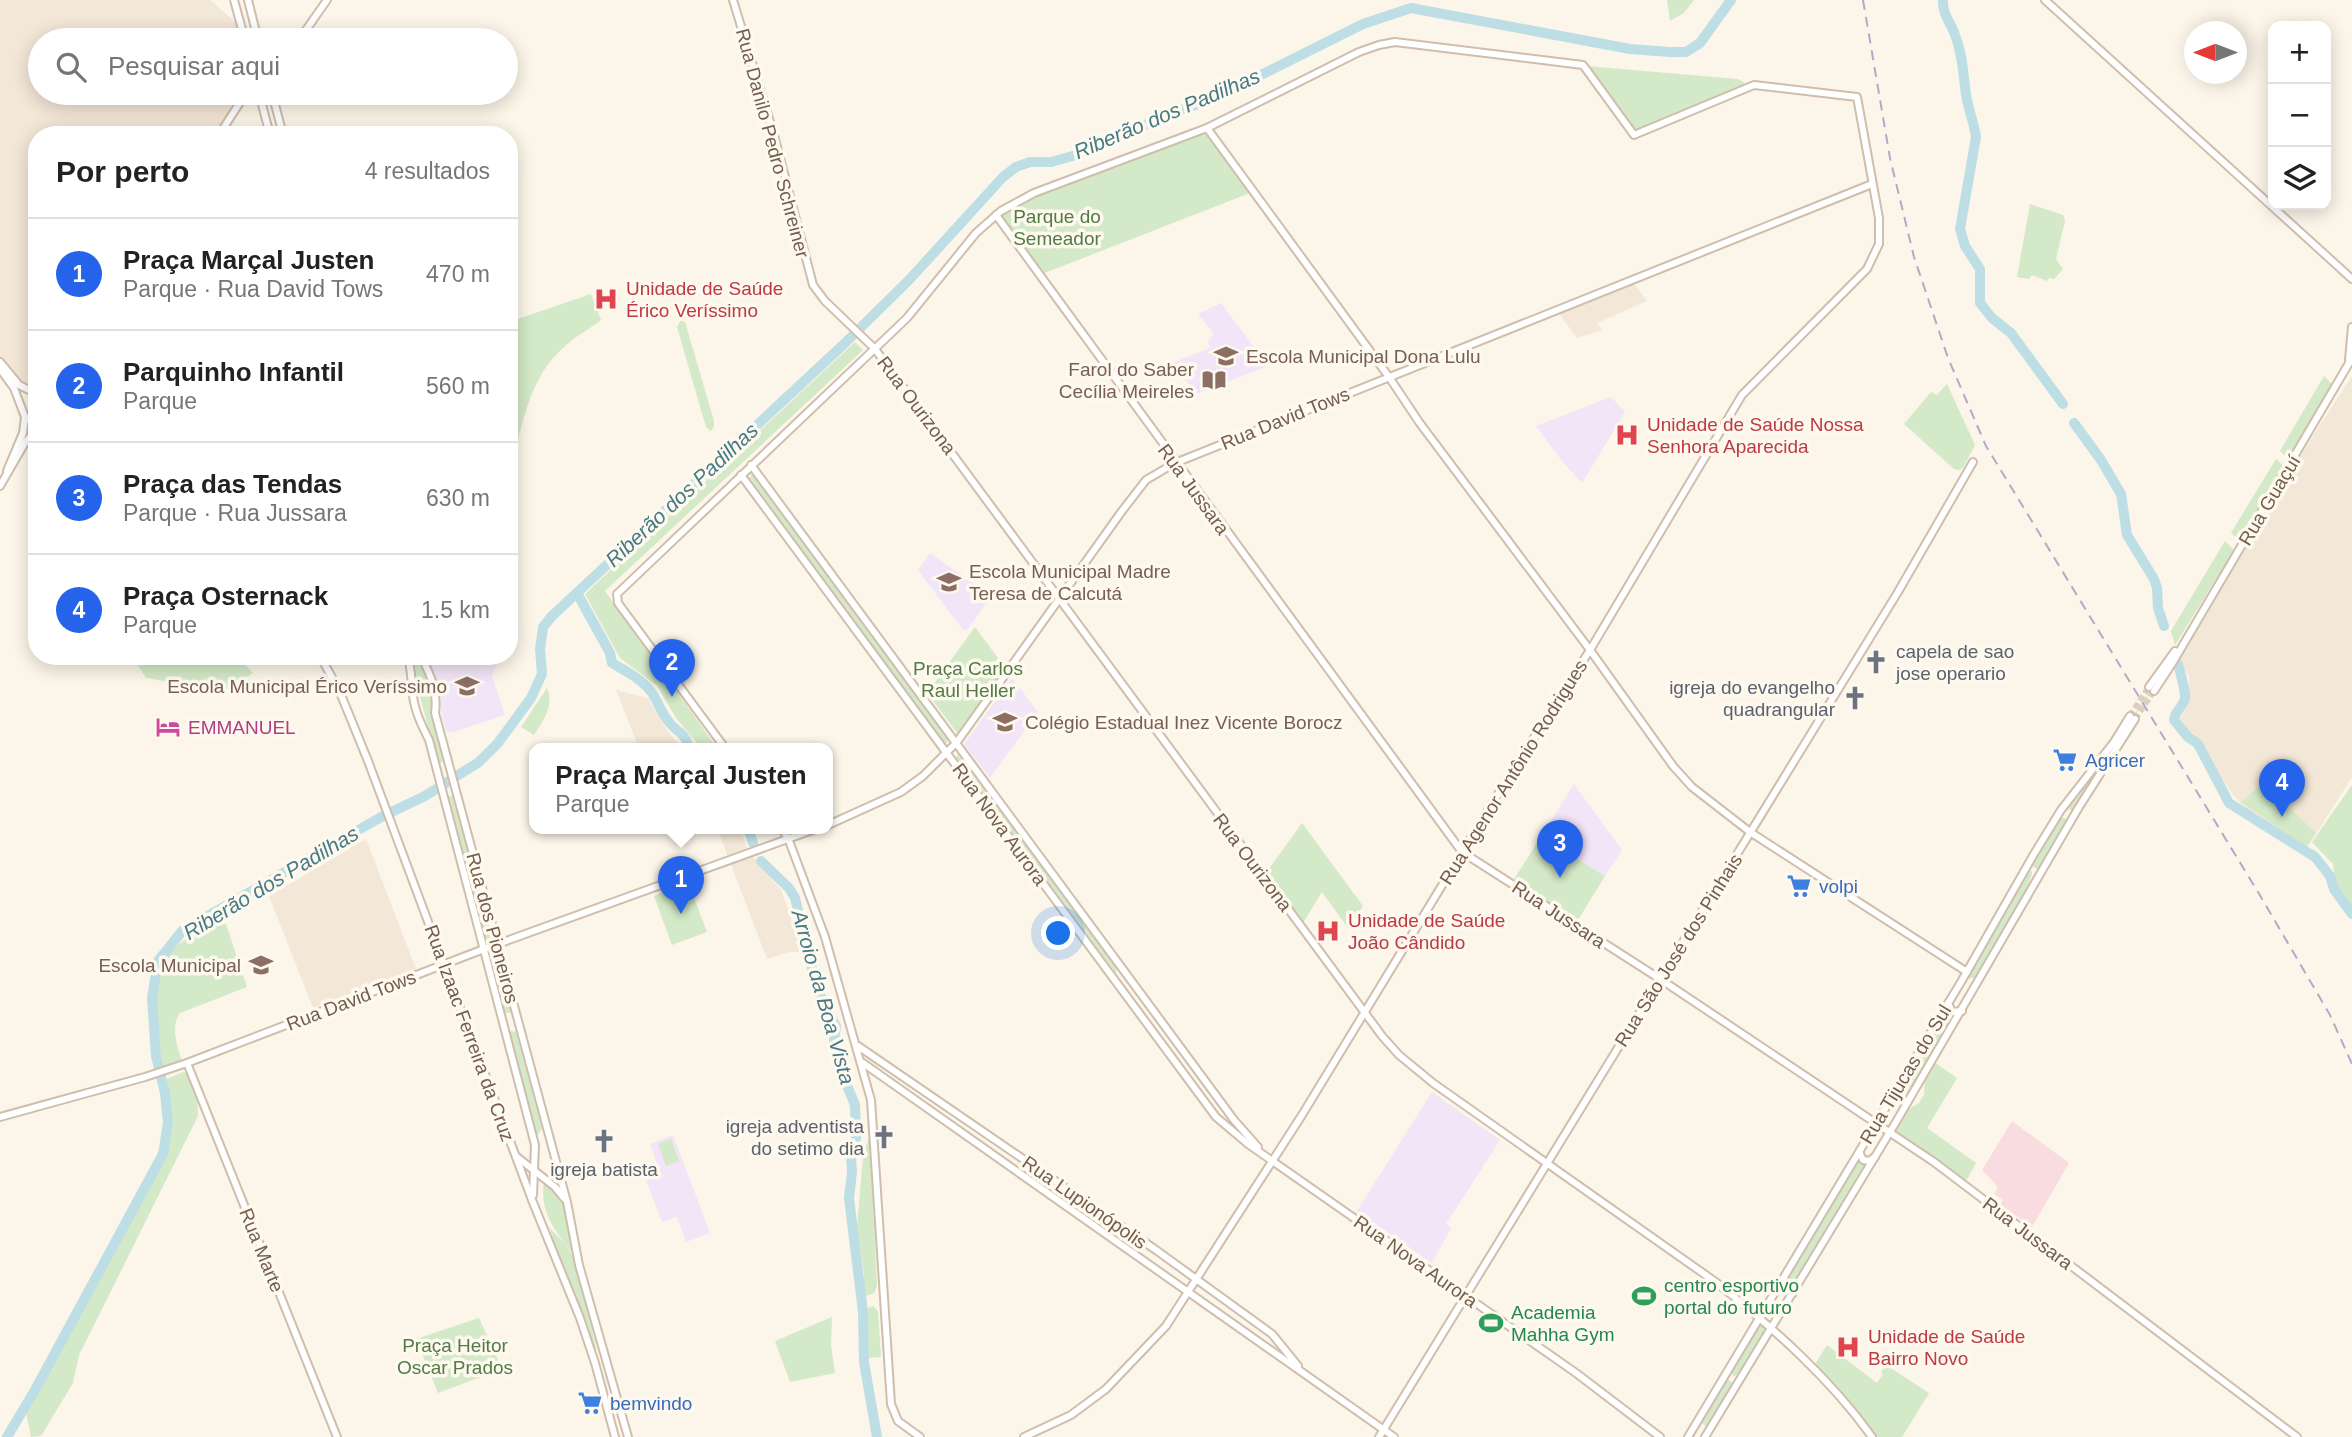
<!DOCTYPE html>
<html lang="pt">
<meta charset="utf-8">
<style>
:root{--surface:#fff;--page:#f6f6f6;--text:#222;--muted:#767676;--line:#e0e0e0;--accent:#2563eb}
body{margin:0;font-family:Helvetica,sans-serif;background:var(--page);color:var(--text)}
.controls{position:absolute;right:21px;top:21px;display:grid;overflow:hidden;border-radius:14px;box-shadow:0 4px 18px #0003}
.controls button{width:63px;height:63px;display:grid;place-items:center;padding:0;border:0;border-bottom:2px solid var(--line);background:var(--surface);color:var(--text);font:35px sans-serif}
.compass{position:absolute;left:2184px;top:21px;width:63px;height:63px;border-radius:50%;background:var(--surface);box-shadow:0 4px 18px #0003;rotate:270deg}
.you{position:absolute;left:1059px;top:934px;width:24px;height:24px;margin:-18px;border:5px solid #fff;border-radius:50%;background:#1a73e8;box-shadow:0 0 0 10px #1a73e833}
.badge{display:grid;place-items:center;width:46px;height:46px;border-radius:50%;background:var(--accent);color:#fff;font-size:23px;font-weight:700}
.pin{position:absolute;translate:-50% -58px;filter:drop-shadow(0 2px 4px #0008)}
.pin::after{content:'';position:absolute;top:37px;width:24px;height:21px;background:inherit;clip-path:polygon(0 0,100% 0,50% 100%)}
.popup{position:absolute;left:529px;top:743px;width:304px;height:91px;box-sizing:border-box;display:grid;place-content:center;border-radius:14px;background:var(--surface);filter:drop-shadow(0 2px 5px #0005);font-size:23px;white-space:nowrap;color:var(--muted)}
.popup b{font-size:26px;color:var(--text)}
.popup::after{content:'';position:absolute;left:50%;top:100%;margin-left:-14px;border:14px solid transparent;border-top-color:var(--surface)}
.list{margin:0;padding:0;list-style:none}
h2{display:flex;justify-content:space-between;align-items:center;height:91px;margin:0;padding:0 28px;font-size:30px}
h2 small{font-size:23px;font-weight:400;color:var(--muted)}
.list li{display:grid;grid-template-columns:46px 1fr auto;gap:21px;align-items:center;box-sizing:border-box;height:112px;padding:0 28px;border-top:2px solid var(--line)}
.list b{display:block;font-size:26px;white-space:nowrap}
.list p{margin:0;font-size:23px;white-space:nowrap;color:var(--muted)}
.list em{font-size:23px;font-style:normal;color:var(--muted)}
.icon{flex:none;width:38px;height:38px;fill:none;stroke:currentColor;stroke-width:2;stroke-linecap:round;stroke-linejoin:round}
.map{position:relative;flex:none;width:2352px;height:1437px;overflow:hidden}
.search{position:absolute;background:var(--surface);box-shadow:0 4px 18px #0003;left:28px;top:28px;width:490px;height:77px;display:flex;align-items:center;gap:18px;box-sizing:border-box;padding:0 24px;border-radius:38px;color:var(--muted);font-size:26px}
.panel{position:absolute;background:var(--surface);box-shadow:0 4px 18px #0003;left:28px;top:126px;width:490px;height:539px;border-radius:28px}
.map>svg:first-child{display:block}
</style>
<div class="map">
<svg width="2352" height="1437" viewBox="0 0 2352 1437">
<rect width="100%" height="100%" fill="#fcf5e9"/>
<g fill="#f3e7d7">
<path d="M0,0H210L241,27L245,40H40V93H248L220,135H37V388L17,392L0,374Z"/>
<path d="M1633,282L1647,301L1597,323L1602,330L1577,338L1558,312Z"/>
<path d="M2352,376V777L2307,848L2244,807L2230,791L2198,741L2180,719L2189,703V677L2180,659L2195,630L2297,465H2294Z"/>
<path d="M616,690L648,698L666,729L682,748H639Z"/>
<path d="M717,828H741L747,850L781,890L795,928L802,952H789L767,959Z"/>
<path d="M366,839L416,969L313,1008L269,896Z"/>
</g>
<g fill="#f2e5f8">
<path d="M1221,303L1268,366L1196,394L1172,363L1210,348L1208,342L1214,334L1198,314Z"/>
<path d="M1611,397L1625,412L1582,483L1562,461L1536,426Z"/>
<path d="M930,553L991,596L967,630H963L918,570Z"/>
<path d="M437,656H500L492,676L505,715L451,733L446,731L440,707L441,696L427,659Z"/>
<path d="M1012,678L1038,712L990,778L964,744Z"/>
<path d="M1574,784L1622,850L1605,876L1541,837Z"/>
<path d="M1432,1092L1500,1140L1446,1224L1451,1228L1432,1263L1357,1211Z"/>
<path d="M673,1135L710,1233L686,1242L677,1217L662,1222L644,1175L659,1169L650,1144Z"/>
</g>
<path fill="#f9dcdf" d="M2012,1121L2069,1163L2032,1227L2000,1205L2003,1200L1994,1194L1998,1187L1982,1170Z"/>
<g fill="#d4e9c7">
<path d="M1667,0H1694L1684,13L1670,21Z"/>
<path d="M1586,66L1738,79L1748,85L1636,134Z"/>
<path d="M1205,131L1250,193L1042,274L999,216L1031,197Z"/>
<path d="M2030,204L2063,215L2065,221L2056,259L2063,269L2054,279L2049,278L2047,281L2032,275L2029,279L2017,277Z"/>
<path d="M591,294L601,320C588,330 572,338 561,350C535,374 527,406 518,439L509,412V322Z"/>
<path d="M681,320L685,322L714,421V427L711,431L706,427L677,327Z"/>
<path d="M855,342L863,350L605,591L717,748H701L676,718L657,686L620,658L585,594Z"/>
<path d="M2324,376L2333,385L2288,459L2280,451Z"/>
<path d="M1947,384L1975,445L1963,468L1959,470L1954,469L1904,424L1931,392L1937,395Z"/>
<path d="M2276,459L2285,467L2240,541L2231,533Z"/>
<path d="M753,474L950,739L945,744L748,479Z"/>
<path d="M2225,541L2234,550L2175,645L2171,631Z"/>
<path d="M975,627L1006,669L958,734L927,693Z"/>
<path d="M135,656H237L253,673L224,691L146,678L136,662Z"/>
<path d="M409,656H420L446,760L438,764Z"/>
<path d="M2168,664H2169L2072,811L2068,808L2118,739Z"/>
<path d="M547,688C555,705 543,721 534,735L521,727Z"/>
<path d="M958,754L1117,968L1116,973L956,757Z"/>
<path d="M2263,783L2316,833L2306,847L2241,802Z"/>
<path d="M2352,785V908L2335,882L2333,864L2312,842Z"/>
<path d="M455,794L472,862H463L447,798Z"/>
<path d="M2060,818H2065L2067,821L2039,870L2031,865Z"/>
<path d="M1302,823L1363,906L1348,928L1322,892L1303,923L1266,873Z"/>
<path d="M1541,837L1605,876L1578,920L1514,879Z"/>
<path d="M465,867L472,869L492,937L484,941Z"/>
<path d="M2028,871H2032V874L2025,895L1978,977L1966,979Z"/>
<path d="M688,883L707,932L672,945L654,896Z"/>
<path d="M226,924L247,987L180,1013C170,1027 177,1045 182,1061L164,1068C157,1043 152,987 163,963C172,943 205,925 226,924Z"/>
<path d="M498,953L513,1014L503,1012L487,955Z"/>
<path d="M1945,1012L1953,1017L1907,1094L1899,1089Z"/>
<path d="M507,1030L516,1032L542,1128L536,1138Z"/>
<path d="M1934,1062L1957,1078L1927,1128L1976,1163L1966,1181L1894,1130L1907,1110L1919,1103L1924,1095L1925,1078Z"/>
<path d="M183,1072L188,1074L197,1099L198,1116L79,1355L73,1383L41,1436L31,1437L26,1412L28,1408L123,1230L164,1158L171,1126L167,1079Z"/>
<path d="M870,1134L877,1286L874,1293L863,1297L864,1274L857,1227L863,1157Z"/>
<path d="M671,1139L679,1161L666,1166L658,1144Z"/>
<path d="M1857,1159L1865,1164L1793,1283L1786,1277Z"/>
<path d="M544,1180L566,1202L577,1261C558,1231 539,1218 544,1180Z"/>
<path d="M550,1228L565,1244L578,1265L597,1352L563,1277Z"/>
<path d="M873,1306L878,1311L881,1357L868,1358L864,1310Z"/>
<path d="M832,1317L831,1345L835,1373L790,1382L775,1341Z"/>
<path d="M479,1318L502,1369L438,1393L416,1339Z"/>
<path d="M1758,1326H1762L1764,1331L1738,1375L1733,1376L1732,1371Z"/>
<path d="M1827,1345L1877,1383L1883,1374L1881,1372L1886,1365L1929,1393L1902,1437H1876L1814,1366Z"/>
<path d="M1726,1378L1733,1383L1706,1427L1700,1421Z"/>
</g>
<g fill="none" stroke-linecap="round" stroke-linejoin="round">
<g stroke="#bedee5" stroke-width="10">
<path d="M1943,0C1942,14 1951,23 1955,35C1963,55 1963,74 1966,94C1968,109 1974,122 1976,137L1960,229L1965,246L1980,269V303L1992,318L2011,333L2063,404"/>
<path d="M2074,423L2101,460L2121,494L2127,535L2154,579L2157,588L2158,608L2164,626"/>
<path d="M577,593L610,653L612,663C626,671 643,680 652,693C658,702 662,714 669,722C676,732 688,734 688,748"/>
<path d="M2178,664C2180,671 2186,694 2185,699C2182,708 2175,711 2174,720L2188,737L2198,744L2229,803L2315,857L2330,876L2334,889L2352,914"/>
<path d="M748,828L753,843"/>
<path d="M761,861L789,888L795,898L817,989L836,1026L834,1041L838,1049L848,1088L855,1105L856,1139L851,1157L852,1172L849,1198L863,1312L864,1362L877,1437"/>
<path d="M7,1437L35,1390L163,1154L168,1123L165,1093L156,1056L152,998L158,961L183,930L383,816L425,796L479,762L498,743L531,698L542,674L540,649L543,627L552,616L843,345L909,280L1003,177L1016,167L1030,162H1051L1076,155L1170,114L1217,97L1363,24L1411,8L1630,49L1670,52H1686L1700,43L1731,0"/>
</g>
<g stroke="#dacfc2" stroke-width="6" stroke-dasharray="6 3" stroke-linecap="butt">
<path d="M2130,716L2149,687"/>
<path d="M2135,719L2154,691"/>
</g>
<g stroke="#d0beac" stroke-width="10">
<g id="secondary">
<path d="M234,0L245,40"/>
<path d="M248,0L258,40"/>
<path d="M733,0L774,135L813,285L825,301L875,349L1382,1036L1399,1055L1433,1083L1717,1283C1773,1328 1830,1378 1872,1437"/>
<path d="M2045,0L2352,279"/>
<path d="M299,40L327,0"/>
<path d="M259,93L270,135"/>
<path d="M272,93L283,135"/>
<path d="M1207,128L1389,377L1419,422L1590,650L1673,766L1692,787L1750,832L1967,972"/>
<path d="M219,135L246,93"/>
<path d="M996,215L1462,852L1660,979L1934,1162L2297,1437"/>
<path d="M2349,360L2352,327"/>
<path d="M0,362L19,385L33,392"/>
<path d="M0,369L14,388L25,417L37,425"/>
<path d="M751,465L1234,1120L1258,1147"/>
<path d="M7,471L23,433L25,417"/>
<path d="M741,475L1216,1117L1248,1144L1576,1373L1660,1437"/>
<path d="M0,486L26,441L37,430"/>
<path d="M320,656L339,690L368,761L532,1200L580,1318L595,1363L615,1437"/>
<path d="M408,656C411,670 412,682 413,696C415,712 422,726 429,740L535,1145L533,1195"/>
<path d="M421,656C431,676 438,691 435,713L567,1202L579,1265L628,1437"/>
<path d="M2149,687L2175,651"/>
<path d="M2154,691L2173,662L2352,358"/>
<path d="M725,748L618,603L617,594L907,318L976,233L1001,211L1034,193L1207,128L1359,52L1379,45L1395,42L1583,65L1634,135L1754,85L1857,97L1879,218V244L1867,269L1742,395L1590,650L1491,805L1302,1115L1166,1326L1106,1389L1071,1415L1024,1437"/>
<path d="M828,825L901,792L923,776L957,742L1122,511L1146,480L1175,463L1872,184"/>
<path d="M781,828L788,838L825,937L871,1100L891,1404L898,1421L920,1437"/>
<path d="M1948,1003L1952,1012L1962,1011"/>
<path d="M858,1046L1156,1250L1272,1334L1298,1366"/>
<path d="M187,1063L337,1437"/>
<path d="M863,1063L1394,1437"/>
<path d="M0,1117L145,1077L187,1063L484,949L818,828"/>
<path d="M1860,1150V1154L1863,1160L1869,1161L1875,1157"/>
<path d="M517,1157L555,1187L564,1198"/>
<path d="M1779,1284L1788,1283L1793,1293"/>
<path d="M1379,1437L1898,592L1973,462"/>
<path d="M1688,1437L1961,982L2034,854L2061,810L2114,742L2130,716"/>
<path d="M1705,1437L1896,1122L2079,807L2135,719"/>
</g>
</g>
<use href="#secondary" stroke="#fff" stroke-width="6"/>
<path stroke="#b8a7c6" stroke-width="2" stroke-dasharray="10 7" stroke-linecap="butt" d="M1863,0L1890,158L1914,257L1948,358L1986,446L2258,892L2330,1015L2352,1064"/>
</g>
<defs>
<g id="hospital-bare" transform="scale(1.89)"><path d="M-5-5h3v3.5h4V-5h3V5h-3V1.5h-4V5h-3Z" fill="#e0444e" stroke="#fef9ef" stroke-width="2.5" paint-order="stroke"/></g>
<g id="school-bare" transform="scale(1.89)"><path d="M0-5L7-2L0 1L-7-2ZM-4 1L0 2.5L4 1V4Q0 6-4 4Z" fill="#8d6e63" stroke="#fef9ef" stroke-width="2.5" paint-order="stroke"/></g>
<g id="library-bare" transform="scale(1.89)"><path d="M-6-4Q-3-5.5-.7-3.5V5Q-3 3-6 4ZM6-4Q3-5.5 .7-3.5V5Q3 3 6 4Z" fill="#8d6e63" stroke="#fef9ef" stroke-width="2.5" paint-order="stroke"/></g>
<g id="church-bare" transform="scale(1.89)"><path d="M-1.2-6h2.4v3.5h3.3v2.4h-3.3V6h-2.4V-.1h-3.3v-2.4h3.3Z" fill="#6b7280" stroke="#fef9ef" stroke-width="2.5" paint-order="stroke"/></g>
<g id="hotel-bare" transform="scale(1.89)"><path d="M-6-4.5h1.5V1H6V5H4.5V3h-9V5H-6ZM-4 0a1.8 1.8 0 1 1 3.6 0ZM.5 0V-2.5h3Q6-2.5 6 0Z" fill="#d1479c" stroke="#fef9ef" stroke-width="2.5" paint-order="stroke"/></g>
<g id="supermarket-bare" transform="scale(1.89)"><path d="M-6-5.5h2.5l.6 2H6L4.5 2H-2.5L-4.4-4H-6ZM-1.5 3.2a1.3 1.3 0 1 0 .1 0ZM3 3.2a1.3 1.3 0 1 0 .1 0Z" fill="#3f7fe0" stroke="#fef9ef" stroke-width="2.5" paint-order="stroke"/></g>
<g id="stadium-bare" transform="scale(1.89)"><path d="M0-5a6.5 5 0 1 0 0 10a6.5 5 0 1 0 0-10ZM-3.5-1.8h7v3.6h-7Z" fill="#2e9e5b" stroke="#fef9ef" stroke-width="2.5" paint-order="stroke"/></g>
</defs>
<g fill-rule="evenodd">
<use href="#hospital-bare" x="606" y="299"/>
<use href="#school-bare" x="1226" y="356"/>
<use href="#library-bare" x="1214" y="380"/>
<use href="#hospital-bare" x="1627" y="435"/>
<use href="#school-bare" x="949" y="582"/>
<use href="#church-bare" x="1876" y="662"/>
<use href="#school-bare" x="467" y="686"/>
<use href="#church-bare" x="1855" y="698"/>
<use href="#school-bare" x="1005" y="722"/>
<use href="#hotel-bare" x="168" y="727"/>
<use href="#supermarket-bare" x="2065" y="760"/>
<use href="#supermarket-bare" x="1799" y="886"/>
<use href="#hospital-bare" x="1328" y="931"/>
<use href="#school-bare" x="261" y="965"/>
<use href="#church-bare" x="884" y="1137"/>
<use href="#church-bare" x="604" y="1141"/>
<use href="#stadium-bare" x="1644" y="1296"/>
<use href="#stadium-bare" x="1491" y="1323"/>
<use href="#hospital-bare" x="1848" y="1347"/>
<use href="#supermarket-bare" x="590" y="1403"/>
</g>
<g text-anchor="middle" stroke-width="7" stroke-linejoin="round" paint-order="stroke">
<g font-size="19" fill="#755d4d" stroke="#fef9ef">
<text transform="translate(773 143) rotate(75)" y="7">Rua Danilo Pedro Schreiner</text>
<text transform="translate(917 405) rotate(53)" y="7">Rua Ourizona</text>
<text transform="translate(1285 418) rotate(-22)" y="7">Rua David Tows</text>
<text transform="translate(1194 489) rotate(54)" y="7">Rua Jussara</text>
<text transform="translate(2269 500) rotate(-59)" y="7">Rua Guaçuí</text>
<text transform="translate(1513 772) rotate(-58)" y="7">Rua Agenor Antônio Rodrigues</text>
<text transform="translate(1000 824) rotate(54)" y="7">Rua Nova Aurora</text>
<text transform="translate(1253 862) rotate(53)" y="7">Rua Ourizona</text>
<text transform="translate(1559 914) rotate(33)" y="7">Rua Jussara</text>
<text transform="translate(493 928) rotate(75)" y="7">Rua dos Pioneiros</text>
<text transform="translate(1678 950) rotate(-58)" y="7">Rua São José dos Pinhais</text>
<text transform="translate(351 1000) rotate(-21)" y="7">Rua David Tows</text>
<text transform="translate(470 1033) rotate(70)" y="7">Rua Izaac Ferreira da Cruz</text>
<text transform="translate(1905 1074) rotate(-59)" y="7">Rua Tijucas do Sul</text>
<text transform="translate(1085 1202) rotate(35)" y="7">Rua Lupionópolis</text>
<text transform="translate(2028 1233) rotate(37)" y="7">Rua Jussara</text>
<text transform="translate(262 1250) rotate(68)" y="7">Rua Marte</text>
<text transform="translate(1416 1261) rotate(35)" y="7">Rua Nova Aurora</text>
</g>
<g font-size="19" fill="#547a45" stroke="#fef9ef">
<text x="1057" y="223">Parque do<tspan x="1057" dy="22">Semeador</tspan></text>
<text x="968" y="675">Praça Carlos<tspan x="968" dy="22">Raul Heller</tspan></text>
<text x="455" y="1352">Praça Heitor<tspan x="455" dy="22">Oscar Prados</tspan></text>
</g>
<g font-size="19" fill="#be3a42" stroke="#fef9ef" text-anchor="start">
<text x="626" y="295">Unidade de Saúde<tspan x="626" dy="22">Érico Veríssimo</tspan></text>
<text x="1647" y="431">Unidade de Saúde Nossa<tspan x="1647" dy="22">Senhora Aparecida</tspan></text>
<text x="1348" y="927">Unidade de Saúde<tspan x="1348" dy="22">João Cândido</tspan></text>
<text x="1868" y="1343">Unidade de Saúde<tspan x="1868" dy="22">Bairro Novo</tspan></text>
</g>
<g font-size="19" fill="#785e54" stroke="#fef9ef" text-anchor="start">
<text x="1246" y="363">Escola Municipal Dona Lulu</text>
<text x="1194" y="376" text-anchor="end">Farol do Saber<tspan x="1194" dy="22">Cecília Meireles</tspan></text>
<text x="969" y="578">Escola Municipal Madre<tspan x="969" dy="22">Teresa de Calcutá</tspan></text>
<text x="447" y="693" text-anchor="end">Escola Municipal Érico Veríssimo</text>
<text x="1025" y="729">Colégio Estadual Inez Vicente Borocz</text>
<text x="241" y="972" text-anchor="end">Escola Municipal</text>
</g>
<g font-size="19" fill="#5b616d" stroke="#fef9ef" text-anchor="end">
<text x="1896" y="658" text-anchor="start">capela de sao<tspan x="1896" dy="22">jose operario</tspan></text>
<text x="1835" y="694">igreja do evangelho<tspan x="1835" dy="22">quadrangular</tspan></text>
<text x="864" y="1133">igreja adventista<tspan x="864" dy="22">do setimo dia</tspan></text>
<text x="604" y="1176" text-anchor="middle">igreja batista</text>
</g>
<g font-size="19" fill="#b23c85" stroke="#fef9ef" text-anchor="start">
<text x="188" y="734">EMMANUEL</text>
</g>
<g font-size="19" fill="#366cbe" stroke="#fef9ef" text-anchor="start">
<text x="2085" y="767">Agricer</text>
<text x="1819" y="893">volpi</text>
<text x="610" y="1410">bemvindo</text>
</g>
<g font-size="19" fill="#27864d" stroke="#fef9ef" text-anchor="start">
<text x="1664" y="1292">centro esportivo<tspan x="1664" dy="22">portal do futuro</tspan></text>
<text x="1511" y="1319">Academia<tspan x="1511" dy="22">Mahha Gym</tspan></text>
</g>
<g font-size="21" font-style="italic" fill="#477a87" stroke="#fef9ef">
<text transform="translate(1167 114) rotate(-23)" y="7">Riberão dos Padilhas</text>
<text transform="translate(682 495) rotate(-43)" y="7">Riberão dos Padilhas</text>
<text transform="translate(271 883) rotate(-31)" y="7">Riberão dos Padilhas</text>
<text transform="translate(823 997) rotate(74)" y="7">Arroio da Boa Vista</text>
</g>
</g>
</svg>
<div class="controls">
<button>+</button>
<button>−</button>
<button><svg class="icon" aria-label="layers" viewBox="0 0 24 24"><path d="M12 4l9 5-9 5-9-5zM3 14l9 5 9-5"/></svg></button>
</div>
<svg class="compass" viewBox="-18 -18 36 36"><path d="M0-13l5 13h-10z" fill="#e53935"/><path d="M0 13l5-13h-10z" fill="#767676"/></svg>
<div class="you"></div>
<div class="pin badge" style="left:681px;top:914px">1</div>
<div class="popup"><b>Praça Marçal Justen</b>Parque</div>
<div class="pin badge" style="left:672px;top:697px">2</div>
<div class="pin badge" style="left:1560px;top:878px">3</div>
<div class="pin badge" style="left:2282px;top:817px">4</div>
<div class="search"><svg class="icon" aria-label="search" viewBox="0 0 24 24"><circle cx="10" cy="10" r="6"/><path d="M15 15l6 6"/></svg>Pesquisar aqui</div>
<section class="panel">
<h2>Por perto<small>4 resultados</small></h2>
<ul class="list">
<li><span class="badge">1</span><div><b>Praça Marçal Justen</b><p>Parque · Rua David Tows</p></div><em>470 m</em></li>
<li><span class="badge">2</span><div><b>Parquinho Infantil</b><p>Parque</p></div><em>560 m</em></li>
<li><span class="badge">3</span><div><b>Praça das Tendas</b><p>Parque · Rua Jussara</p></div><em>630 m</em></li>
<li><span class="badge">4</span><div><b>Praça Osternack</b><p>Parque</p></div><em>1.5 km</em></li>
</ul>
</section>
</div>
